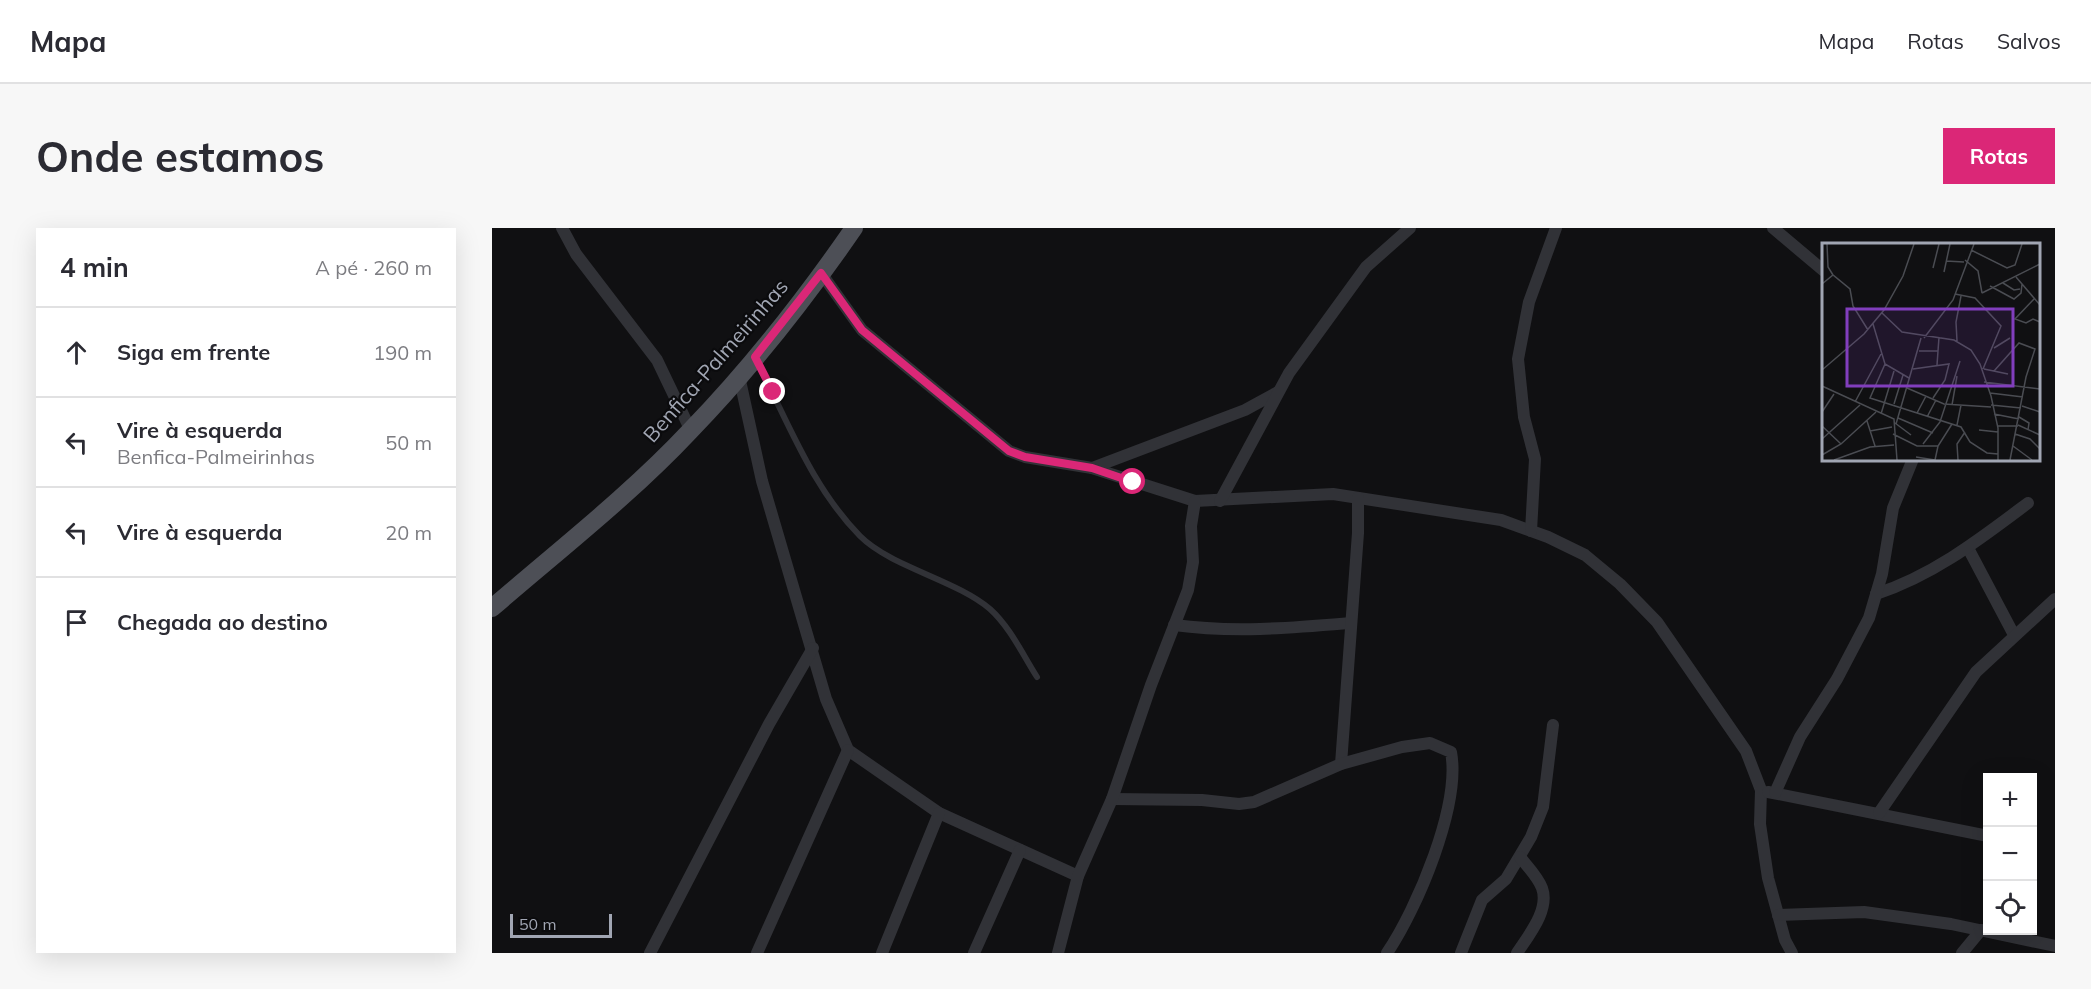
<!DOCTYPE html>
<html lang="pt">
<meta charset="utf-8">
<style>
:root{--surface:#fff;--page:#f7f7f7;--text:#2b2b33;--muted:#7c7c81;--line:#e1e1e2;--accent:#db2777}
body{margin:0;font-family:Mulish,sans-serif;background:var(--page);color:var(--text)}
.controls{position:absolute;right:18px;bottom:18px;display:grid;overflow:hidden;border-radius:0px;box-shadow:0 6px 24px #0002}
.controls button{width:54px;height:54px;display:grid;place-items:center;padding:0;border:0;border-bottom:2px solid var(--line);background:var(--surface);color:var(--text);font:30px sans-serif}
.scale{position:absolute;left:18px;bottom:15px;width:102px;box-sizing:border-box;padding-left:6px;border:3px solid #a1a6b3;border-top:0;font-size:16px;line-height:21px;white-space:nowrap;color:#a1a6b3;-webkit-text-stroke:4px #0b0b0d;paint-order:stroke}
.stop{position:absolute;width:18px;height:18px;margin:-14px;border:4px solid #db2777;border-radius:50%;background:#fff}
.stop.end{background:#db2777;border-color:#fff;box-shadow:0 2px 6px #0008}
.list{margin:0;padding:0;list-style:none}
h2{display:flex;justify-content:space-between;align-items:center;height:78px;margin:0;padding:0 24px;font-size:26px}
h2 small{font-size:20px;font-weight:400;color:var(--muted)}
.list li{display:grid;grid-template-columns:39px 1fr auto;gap:18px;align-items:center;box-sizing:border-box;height:90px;padding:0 24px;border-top:2px solid var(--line)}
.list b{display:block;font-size:22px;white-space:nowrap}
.list p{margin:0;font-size:20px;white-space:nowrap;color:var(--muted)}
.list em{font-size:20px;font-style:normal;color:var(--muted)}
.icon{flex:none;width:33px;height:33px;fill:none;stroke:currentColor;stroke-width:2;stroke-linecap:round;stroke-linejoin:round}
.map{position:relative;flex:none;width:1563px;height:725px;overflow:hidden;border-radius:0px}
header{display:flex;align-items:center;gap:36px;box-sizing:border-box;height:84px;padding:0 30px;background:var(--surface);border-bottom:2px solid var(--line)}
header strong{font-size:28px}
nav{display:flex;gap:33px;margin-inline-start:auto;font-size:21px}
.intro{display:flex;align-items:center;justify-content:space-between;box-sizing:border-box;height:144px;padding:0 36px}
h1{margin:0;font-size:42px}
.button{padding:15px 27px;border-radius:0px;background:var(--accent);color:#fff;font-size:21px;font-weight:700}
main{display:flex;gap:36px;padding:0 36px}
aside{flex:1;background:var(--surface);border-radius:0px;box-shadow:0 6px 24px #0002}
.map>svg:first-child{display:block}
</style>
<header>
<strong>Mapa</strong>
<nav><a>Mapa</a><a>Rotas</a><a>Salvos</a></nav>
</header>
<div class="intro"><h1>Onde estamos</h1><a class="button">Rotas</a></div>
<main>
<aside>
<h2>4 min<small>A pé · 260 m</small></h2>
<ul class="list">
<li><svg class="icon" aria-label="ahead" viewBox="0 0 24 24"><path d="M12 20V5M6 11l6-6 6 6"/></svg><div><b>Siga em frente</b></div><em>190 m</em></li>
<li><svg class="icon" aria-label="left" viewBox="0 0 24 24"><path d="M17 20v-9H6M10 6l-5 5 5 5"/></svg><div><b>Vire à esquerda</b><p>Benfica-Palmeirinhas</p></div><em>50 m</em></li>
<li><svg class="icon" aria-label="left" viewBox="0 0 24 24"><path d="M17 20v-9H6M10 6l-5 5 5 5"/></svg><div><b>Vire à esquerda</b></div><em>20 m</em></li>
<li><svg class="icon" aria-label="arrive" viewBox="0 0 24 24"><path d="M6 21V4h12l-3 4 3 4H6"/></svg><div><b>Chegada ao destino</b></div></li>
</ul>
</aside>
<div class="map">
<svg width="1563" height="725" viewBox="0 0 1563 725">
<rect width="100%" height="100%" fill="#101012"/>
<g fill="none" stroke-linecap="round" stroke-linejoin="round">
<path stroke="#313237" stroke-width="6" d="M264,132C296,193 319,258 368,308C399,339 464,352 498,381C518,399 531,427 545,449"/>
<g stroke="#313237" stroke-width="12">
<path d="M70,0L84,26L165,132L199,203"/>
<path d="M1281,0L1332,43"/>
<path d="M329,45L370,102L517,223L533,229L600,240L703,273L841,266L1009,292L1056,309L1093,327L1128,356L1165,394L1254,523L1269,562L1268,596L1276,650L1293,712L1300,725"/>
<path d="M247,148L270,253L334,471L356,522L447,585L586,648"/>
<path d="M600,240L753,182L786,164"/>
<path d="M728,273L797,145L874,39L918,0"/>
<path d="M1039,303L1043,231L1032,189L1026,131L1037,74L1064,0"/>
<path d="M1476,320L1522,407"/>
<path d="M1384,366C1442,347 1488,311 1536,275"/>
<path d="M682,397C742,405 798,400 858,395"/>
<path d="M849,536L866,305V270"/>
<path d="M1276,564L1496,608"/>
<path d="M1283,565L1308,509L1345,451L1377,390L1390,346L1401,280L1421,231"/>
<path d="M620,571L710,572L747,576L762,574L849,536L910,519L938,515L959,524C969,577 925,681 895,725"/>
<path d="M1387,585L1484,444L1563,371"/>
<path d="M1286,687L1372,684L1459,696L1563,718"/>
<path d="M158,725L277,496L321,420"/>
<path d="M265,725L356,522"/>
<path d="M390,725L447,585"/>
<path d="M482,725L528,622"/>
<path d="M566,725L586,648L620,571L659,457L696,362L701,334L699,298L703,273"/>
<path d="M969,725L990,672L1014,651L1039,609L1051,579L1061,497"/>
<path d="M1025,725C1036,708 1058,682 1050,660C1046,649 1035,638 1028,629"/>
<path d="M1470,725L1489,702"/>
</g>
<path stroke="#4d4f56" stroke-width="18" d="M0,380C67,322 138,267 198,203C258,141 313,71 362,0"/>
</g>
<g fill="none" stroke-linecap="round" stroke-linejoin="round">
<path stroke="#db2777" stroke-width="8" d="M281,164L263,129L329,45L370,102L517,223L533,229L600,240L641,254"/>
</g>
<g text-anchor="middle" stroke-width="4.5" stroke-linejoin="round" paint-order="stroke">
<g font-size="21" fill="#a1a6b3" stroke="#0b0b0d">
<text transform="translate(224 133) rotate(-49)" y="7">Benfica-Palmeirinhas</text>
</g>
</g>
<g transform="translate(1330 15)">
<rect width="218" height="218" fill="#101012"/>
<path fill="none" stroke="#4a4c52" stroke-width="1.5" d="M5,1L6,24L11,32M149,7L185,25L193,22L200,1M143,17L156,28L160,50M124,18L142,19M111,25L117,1M122,29L128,1M194,34L218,62M181,40L192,47L198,46M0,41L11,32L28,46L31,63L46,87M168,43L192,56L199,50L200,41M160,50L218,21M133,51L153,55L179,83L161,126M212,56L193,76L204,80L211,76L218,79M60,70L80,89L132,97L149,107L158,121L169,153L176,185V217M51,81L63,121L87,135M102,95L131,57L152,1M135,98L134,79L139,53M172,105L188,95M97,108H116M63,121L48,155L139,184L148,199L165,210L176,211M115,122L117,94M91,126L127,121L123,137L111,155M162,126L186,131M0,127L42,91L62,67L81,33L92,1M172,128L197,100L213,106L204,134L188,217M162,139L218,146M0,143L72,176L75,217M85,145L122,161L169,164M168,150L201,154M33,159L59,111M72,161L81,132M130,162L135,133M169,162L199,165M200,163L218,169M0,169L12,151M95,170L104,153M59,171L72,128M172,171L197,176M105,174L114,157M197,174L207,180L206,187M76,175L111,190M45,178L53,203M73,180L89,192M74,181L99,95M135,182L139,162M196,182L218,192M0,183L19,201M175,183H196M157,187L176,189M48,188L70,184M71,191L95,203H116M193,191L208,196L218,206M0,196L38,162M101,201L118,179L138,118M191,203L210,217M0,212L19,201L54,169M94,214L113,217M12,217L48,204L72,202M113,217L116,203L130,181M136,217L135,201L143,189"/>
<path fill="#813ebd" fill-opacity="0.15" stroke="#813ebd" stroke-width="3" d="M25,66H191V143H25Z"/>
<rect width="218" height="218" fill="none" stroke="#a1a6b3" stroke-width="3"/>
</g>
</svg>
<div class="controls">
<button>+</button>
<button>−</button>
<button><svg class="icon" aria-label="locate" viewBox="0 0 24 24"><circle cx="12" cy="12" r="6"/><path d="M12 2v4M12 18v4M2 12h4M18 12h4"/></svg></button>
</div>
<div class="scale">50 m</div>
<div class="stop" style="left:641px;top:254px"></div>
<div class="stop end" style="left:281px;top:164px"></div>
</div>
</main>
